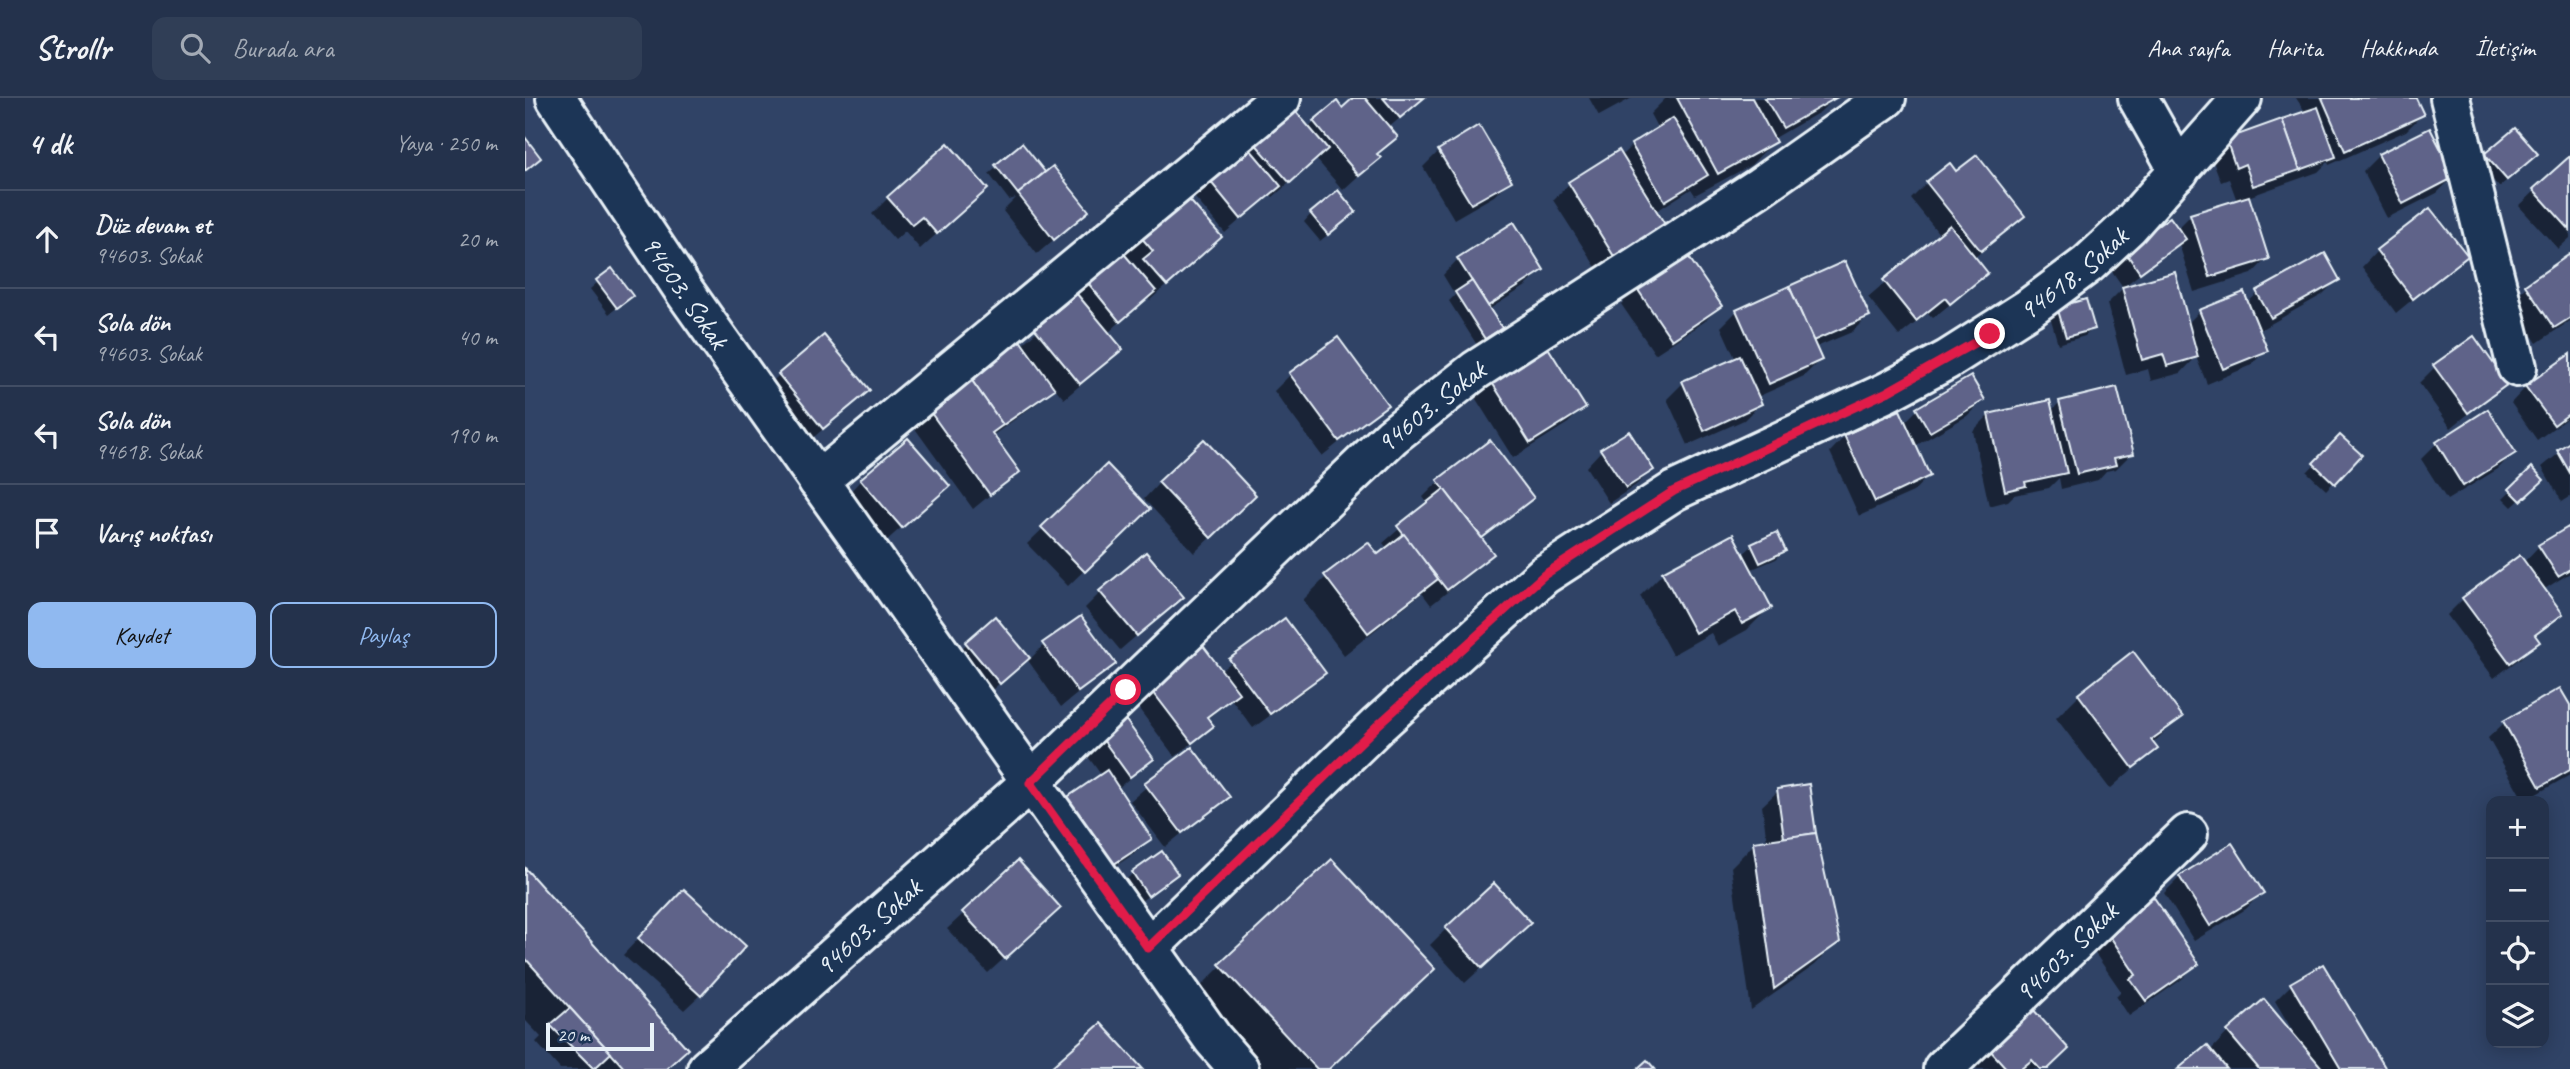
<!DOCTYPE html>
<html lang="tr">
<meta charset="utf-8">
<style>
:root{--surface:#24324c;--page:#303e56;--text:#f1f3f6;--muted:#a3aab5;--line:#414d64;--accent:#90b9f0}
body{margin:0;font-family:Caveat,sans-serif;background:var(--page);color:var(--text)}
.controls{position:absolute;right:21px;bottom:21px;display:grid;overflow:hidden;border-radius:14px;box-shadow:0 4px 18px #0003}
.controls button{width:63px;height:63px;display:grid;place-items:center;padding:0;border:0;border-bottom:2px solid var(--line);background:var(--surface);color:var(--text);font:35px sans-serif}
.scale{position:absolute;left:21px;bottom:18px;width:108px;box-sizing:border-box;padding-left:7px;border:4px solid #e8f1f8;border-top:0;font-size:19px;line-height:24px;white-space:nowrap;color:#e8f1f8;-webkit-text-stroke:5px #1d3557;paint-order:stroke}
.stop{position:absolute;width:21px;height:21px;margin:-16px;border:5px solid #e11d48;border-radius:50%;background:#fff}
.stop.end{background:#e11d48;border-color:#fff;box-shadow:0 2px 7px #0008}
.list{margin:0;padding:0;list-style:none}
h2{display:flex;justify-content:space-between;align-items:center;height:91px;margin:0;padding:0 28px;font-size:30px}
h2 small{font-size:23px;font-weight:400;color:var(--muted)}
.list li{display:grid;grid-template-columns:46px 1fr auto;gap:21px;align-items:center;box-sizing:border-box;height:98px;padding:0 28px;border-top:2px solid var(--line)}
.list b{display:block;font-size:26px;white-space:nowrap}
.list p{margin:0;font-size:23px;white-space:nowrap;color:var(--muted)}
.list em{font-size:23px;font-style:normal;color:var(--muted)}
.actions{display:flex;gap:14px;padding:21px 28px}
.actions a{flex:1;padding:16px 0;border:2px solid var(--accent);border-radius:14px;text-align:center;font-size:24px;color:var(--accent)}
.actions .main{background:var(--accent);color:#111}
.icon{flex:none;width:38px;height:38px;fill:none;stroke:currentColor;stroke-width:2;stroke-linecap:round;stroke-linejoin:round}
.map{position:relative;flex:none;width:2045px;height:971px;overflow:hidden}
header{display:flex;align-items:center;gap:42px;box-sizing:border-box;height:98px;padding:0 35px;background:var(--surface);border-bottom:2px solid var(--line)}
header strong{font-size:33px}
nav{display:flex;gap:38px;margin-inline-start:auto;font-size:24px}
.search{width:490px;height:63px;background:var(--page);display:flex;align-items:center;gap:18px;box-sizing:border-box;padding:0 24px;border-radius:14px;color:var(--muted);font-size:26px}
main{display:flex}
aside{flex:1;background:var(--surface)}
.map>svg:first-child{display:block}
</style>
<header>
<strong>Strollr</strong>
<div class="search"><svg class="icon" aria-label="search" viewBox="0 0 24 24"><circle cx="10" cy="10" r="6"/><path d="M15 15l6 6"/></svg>Burada ara</div>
<nav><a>Ana sayfa</a><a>Harita</a><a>Hakkında</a><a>İletişim</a></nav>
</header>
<main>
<aside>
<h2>4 dk<small>Yaya · 250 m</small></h2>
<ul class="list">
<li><svg class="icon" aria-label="ahead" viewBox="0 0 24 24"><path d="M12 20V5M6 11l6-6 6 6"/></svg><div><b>Düz devam et</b><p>94603. Sokak</p></div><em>20 m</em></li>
<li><svg class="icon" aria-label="left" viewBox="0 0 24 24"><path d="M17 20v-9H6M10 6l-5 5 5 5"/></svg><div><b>Sola dön</b><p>94603. Sokak</p></div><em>40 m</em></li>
<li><svg class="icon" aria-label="left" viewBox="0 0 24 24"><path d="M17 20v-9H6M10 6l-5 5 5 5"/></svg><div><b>Sola dön</b><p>94618. Sokak</p></div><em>190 m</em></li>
<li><svg class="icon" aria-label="arrive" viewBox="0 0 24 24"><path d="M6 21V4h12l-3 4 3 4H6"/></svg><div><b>Varış noktası</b></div></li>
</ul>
<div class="actions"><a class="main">Kaydet</a><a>Paylaş</a></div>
</aside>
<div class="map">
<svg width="2045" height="971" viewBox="0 0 2045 971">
<rect width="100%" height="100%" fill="#304366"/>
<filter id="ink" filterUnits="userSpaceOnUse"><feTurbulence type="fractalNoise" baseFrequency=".0143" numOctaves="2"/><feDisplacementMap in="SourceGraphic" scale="14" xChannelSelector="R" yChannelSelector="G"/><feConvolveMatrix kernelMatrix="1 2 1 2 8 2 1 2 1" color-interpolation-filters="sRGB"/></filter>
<g filter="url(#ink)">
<g fill="#0007">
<path d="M829,0H899L863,30L870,38L851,57L853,60L818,92L791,61L748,99L745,96L700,135L665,94L728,43L783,30L811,5L817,12Z"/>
<path d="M1064,0H1107L1074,18Z"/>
<path d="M1141,0H1309L1295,14L1248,41L1249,43L1226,67L1170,97L1166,91L1130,114L1139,127L1074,174L1028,102L1044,86L1096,58L1107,47L1133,31L1125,16Z"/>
<path d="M1771,0H1889L1897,17L1881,33L1804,67L1803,64L1793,74L1723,99L1742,160L1727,176L1669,194L1654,146L1598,189L1584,169L1600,153L1652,131L1666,117L1712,103L1704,81L1696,84L1686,58L1702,42L1781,15Z"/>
<path d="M497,48L512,83L562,113L512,156L478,113L491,100L484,102L464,76Z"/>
<path d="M914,53L985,82L969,98L929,121L898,69Z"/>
<path d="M1854,57L1928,79L1912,95L1862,120L1838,73Z"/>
<path d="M1961,58L2003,64L1974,89L1953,65Z"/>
<path d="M2045,60V140L2033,151L1994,108Z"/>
<path d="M1431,76L1498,118L1449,160L1461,175L1445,190L1408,220L1403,215L1374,238L1343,199L1415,137L1386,101L1402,85Z"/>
<path d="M461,91L395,151L380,133L370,142L347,116L363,100Z"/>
<path d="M786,116L822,121L795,143L779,124Z"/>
<path d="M616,139H695L625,202L622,199L583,235L595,251L580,266L539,301L529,289L511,306L467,338L493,374L448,411L386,325L496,247L548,202L545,197L598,157Z"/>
<path d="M1852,153L1940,158L1871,215L1837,169Z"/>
<path d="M2045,159V223L2012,245L1985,204L2001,189Z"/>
<path d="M933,161L1017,172L1001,188L963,212L975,230L952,247L924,203L930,197L918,177Z"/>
<path d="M1813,181L1797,197L1733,233L1741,252L1725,268L1682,286L1671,259L1656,275L1626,283L1623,271L1601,277L1582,206L1598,190L1662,226L1675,213L1722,205L1733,195Z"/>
<path d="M73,184L98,205L84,216L65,191Z"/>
<path d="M1112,191L1195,208L1179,224L1130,256L1096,206Z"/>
<path d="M1533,211L1568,230L1560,238L1533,246L1525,218Z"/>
<path d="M1212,213L1343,218L1327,234L1289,250L1295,262L1279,278L1232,299L1235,306L1219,322L1163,347L1142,301L1158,285L1211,262L1196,229Z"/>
<path d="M813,242L861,307L797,358L749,293L765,277Z"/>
<path d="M2045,258V318L2012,342L1986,305L2001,289Z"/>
<path d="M1910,269L1981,285L1926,330L1894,285Z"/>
<path d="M254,277L343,292L282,345L238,293Z"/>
<path d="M962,277L1059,309L1043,325L988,360L946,293Z"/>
<path d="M1445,281L1458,302L1442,318L1390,348L1403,378L1388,394L1334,418L1305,354L1320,338L1379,325L1392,312Z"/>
<path d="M1535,304L1607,355L1591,371L1581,373L1573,382L1536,391L1534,380L1524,390L1489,397L1483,403L1464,408L1448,333L1464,317L1526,313Z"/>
<path d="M1816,339L1835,357L1801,392L1782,374Z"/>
<path d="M1912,345L1988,355L1973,371L1922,402L1896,361Z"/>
<path d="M2045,346V399L2037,404L2017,369Z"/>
<path d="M1076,353L1127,372L1111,387L1084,405L1061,369Z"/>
<path d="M582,368L623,411L543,488L502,446Z"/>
<path d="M2007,372L2016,382L1987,409L1978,400Z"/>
<path d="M336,382L423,388L360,444L321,398Z"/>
<path d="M913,384L1006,400L956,442L967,456L951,471L906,507L897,495L819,557L778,502L801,479L853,459L863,451L858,445L903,406L898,399Z"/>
<path d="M634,385L713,413L669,455L619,401Z"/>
<path d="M2045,430V475L2018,492L2036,516L2010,539L2013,543L1997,559L1969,580L1922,517L1938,501L1998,465L2014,448Z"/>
<path d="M1227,448L1259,453L1251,461L1225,472L1245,509L1222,532L1193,548L1186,535L1147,557L1115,498L1138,475L1217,457Z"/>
<path d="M576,494L656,499L595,552L560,510Z"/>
<path d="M469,521L504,562L519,547L589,566L536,609L502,561L458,600L425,561Z"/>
<path d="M759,523L798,575L783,590L728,630L706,601L682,621L687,628L650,659L608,603L624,587L695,573Z"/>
<path d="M1554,597L1655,619L1627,646L1630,651L1585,691L1531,620Z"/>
<path d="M2045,610V677L1999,703L1963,640L1979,625Z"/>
<path d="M577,640L627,661L592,691L624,741L609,756L569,782L577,678L561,656Z"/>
<path d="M666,651L702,699L640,749L605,703Z"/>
<path d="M1253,693L1289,735L1313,843L1290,867L1226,912L1206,769L1229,746L1242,744L1237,708Z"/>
<path d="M1706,747L1736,795L1721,811L1669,843L1639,795L1655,779Z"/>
<path d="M493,765L518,825L463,875L422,831Z"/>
<path d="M0,772L140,971H35L11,944L16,939L0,922Z"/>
<path d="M608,775L651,776L615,804L600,783Z"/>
<path d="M143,809L175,897L159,912L98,857Z"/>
<path d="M921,831L988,841L940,885L905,847Z"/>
<path d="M1581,833L1672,866L1656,882L1604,918L1591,898L1596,893L1565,848Z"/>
<path d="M696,868L803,971H736L667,897Z"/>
<path d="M1798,868L1859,971H1656L1685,953L1703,934L1772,940L1750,903L1766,887Z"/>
<path d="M1506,912L1521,971H1452L1448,967Z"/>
</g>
<g fill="#5e6389" stroke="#e8f1f8" stroke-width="2">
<path d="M828,0H840L873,39L852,56L856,60L834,78L788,23L812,3L817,10Z"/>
<path d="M858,0H899L875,20Z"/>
<path d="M1152,0H1227L1251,44L1193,76Z"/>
<path d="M1240,0H1311L1258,30Z"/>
<path d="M1797,0H1891L1899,17L1820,53Z"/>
<path d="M766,8L803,51L765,85L727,42Z"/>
<path d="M1793,9L1811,59L1775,72L1757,21Z"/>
<path d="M1148,20L1183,77L1140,103L1106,46Z"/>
<path d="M1757,21L1775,72L1728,88L1720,66L1711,70L1701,41Z"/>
<path d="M954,27L987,83L946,106L913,52Z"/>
<path d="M1905,30L1930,79L1878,106L1853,56Z"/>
<path d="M1990,30L2013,56L1982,82L1959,56Z"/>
<path d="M0,39L16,60L0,73Z"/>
<path d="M719,44L756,88L716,121L680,77Z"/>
<path d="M423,45L463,91L412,136L397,119L387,127L362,99Z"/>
<path d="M497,45L520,74L493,96L470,67Z"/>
<path d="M1094,52L1141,128L1090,160L1043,84Z"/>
<path d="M1452,57L1500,118L1456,153L1401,84L1425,65L1431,73Z"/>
<path d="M2045,58V132L2008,91Z"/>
<path d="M528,68L564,113L529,142L493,96Z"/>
<path d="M813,92L831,114L803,137L785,115Z"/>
<path d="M661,98L697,139L642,188L618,161L628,153L615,138Z"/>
<path d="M1724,98L1744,161L1685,179L1665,116Z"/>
<path d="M1905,110L1943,158L1888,201L1851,152Z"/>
<path d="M1645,119L1661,141L1615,175L1599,152Z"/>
<path d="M989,124L1019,172L963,208L932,160Z"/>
<path d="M1425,127L1463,175L1425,206L1420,200L1391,223L1358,182Z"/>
<path d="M594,150L631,193L595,224L559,180Z"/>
<path d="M1161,155L1197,208L1147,242L1111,189Z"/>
<path d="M1800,155L1815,182L1746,220L1731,193Z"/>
<path d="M2045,156V220L2029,230L2000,187Z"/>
<path d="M1320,163L1345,218L1288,243L1264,188Z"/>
<path d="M87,170L108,198L92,210L71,182Z"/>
<path d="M1650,174L1673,259L1642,268L1638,256L1617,262L1597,189Z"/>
<path d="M947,183L977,230L960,241L930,194Z"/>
<path d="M1264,188L1297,262L1244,286L1211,212Z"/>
<path d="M1719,194L1743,253L1698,271L1674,212Z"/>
<path d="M552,196L598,251L555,286L510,231Z"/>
<path d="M1561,201L1570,231L1541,239L1532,209Z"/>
<path d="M299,237L345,292L298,331L253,276Z"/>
<path d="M1949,238L1983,286L1943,315L1908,267Z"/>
<path d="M813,239L863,307L814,343L764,275Z"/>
<path d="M1017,240L1061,310L1005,345L961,275Z"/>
<path d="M494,241L530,291L478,327L443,277Z"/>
<path d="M2045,256V315L2029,327L2000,288Z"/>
<path d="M1215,258L1237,306L1179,333L1157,283Z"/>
<path d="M443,277L478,327L467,335L495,374L465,397L401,308Z"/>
<path d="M1446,278L1460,302L1405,334L1391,310Z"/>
<path d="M1592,289L1609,356L1589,360L1591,367L1552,376L1534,303Z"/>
<path d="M1525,302L1542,375L1500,384L1501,388L1480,393L1463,316Z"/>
<path d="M1963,311L1991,355L1938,388L1911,344Z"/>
<path d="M1375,312L1405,378L1350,404L1319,337Z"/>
<path d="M1104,333L1129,372L1101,390L1075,351Z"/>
<path d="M1815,337L1837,357L1810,386L1788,365Z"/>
<path d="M383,340L425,388L377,430L335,381Z"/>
<path d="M679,341L731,397L686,440L633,384Z"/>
<path d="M965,342L1009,400L957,440L912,382Z"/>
<path d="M2045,344V375L2032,352Z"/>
<path d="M582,366L625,411L560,474L516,429Z"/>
<path d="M2007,369L2019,382L1996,403L1984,391Z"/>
<path d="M919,391L969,456L922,492L872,428Z"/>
<path d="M2045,428V471L2033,478L2013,447Z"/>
<path d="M1252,434L1261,453L1235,465L1226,446Z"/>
<path d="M879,436L913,481L843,535L799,477L843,444L853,456Z"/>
<path d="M1208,436L1247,510L1217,526L1210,513L1170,535L1137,474Z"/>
<path d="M621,454L659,499L612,538L574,493Z"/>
<path d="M1995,457L2038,516L2010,537L2015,544L1985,565L1937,500Z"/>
<path d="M470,518L505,560L475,586L440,544Z"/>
<path d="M556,518L591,566L553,594L517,545Z"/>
<path d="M760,520L801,575L745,616L704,561Z"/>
<path d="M676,545L714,595L682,619L689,628L667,645L622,586Z"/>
<path d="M1608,553L1658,619L1626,642L1633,651L1608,670L1553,596Z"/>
<path d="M2035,590L2045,607V672L2015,689L1978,623Z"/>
<path d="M600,621L629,661L605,679L576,639Z"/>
<path d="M667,649L705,699L657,735L619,685Z"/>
<path d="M582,672L627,741L586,768L541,700Z"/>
<path d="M1284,686L1291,735L1259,740L1252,691Z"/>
<path d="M1291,735L1315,844L1249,891L1228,744Z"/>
<path d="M1707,745L1739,795L1685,828L1654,778Z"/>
<path d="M637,753L653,776L623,798L607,774Z"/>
<path d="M807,761L910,871L804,971H792L694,866Z"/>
<path d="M493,762L536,810L480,861L437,814Z"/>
<path d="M0,770L163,951L141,971H100L0,860Z"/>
<path d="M969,785L1006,825L957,870L920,830Z"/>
<path d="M159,791L221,848L176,898L113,840Z"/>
<path d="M1628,798L1674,866L1621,903L1605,881L1611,877L1580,831Z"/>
<path d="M1798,866L1861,971H1816L1765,885Z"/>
<path d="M1739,901L1798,971H1734L1702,933Z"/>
<path d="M1506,909L1544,951L1523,971H1515L1507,962L1496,971H1482L1463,950Z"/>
<path d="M45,910L86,955L69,971L25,927Z"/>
<path d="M576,925L618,971H524Z"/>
<path d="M1682,947L1702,971H1653Z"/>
<path d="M1122,962L1130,971H1112Z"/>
</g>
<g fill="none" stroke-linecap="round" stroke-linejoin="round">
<g stroke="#e8f1f8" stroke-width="44">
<g id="minor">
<path id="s1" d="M31,0L160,194L688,941L714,971"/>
<path d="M1613,0L1654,73"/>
<path d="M1925,0L1992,269"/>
<path d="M293,383L756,0"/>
<path id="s2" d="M623,850L853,627L1019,477L1149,393L1362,294L1422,262L1504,210L1563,166L1604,128L1717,0"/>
<path id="s3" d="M182,971L505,685L867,338L951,272L1233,90L1361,0"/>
<path id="s4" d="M1418,971L1663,736"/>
</g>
</g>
<use href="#minor" stroke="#1d3557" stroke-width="38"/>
</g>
</g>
<g fill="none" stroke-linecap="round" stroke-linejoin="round" filter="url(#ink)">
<path stroke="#e11d48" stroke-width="9" d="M601,592L505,685L623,850L853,627L1019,477L1149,393L1362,294L1465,236"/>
</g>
<g text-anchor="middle" stroke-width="7" stroke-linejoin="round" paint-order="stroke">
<g font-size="28" fill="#e8f1f8" stroke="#1d3557">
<text dy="10" stroke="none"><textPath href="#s2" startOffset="1155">94618. Sokak</textPath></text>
<text dy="10" stroke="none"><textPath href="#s1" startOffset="233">94603. Sokak</textPath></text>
<text dy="10" stroke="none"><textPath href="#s3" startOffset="982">94603. Sokak</textPath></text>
<text dy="10" stroke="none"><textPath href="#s3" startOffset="215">94603. Sokak</textPath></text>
<text dy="10" stroke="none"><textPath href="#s4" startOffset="170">94603. Sokak</textPath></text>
</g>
</g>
</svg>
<div class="controls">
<button>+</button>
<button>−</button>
<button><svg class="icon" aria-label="locate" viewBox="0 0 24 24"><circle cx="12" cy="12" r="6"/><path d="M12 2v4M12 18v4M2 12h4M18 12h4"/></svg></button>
<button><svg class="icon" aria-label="layers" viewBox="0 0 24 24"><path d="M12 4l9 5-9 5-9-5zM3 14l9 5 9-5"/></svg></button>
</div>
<div class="scale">20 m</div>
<div class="stop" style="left:601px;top:592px"></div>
<div class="stop end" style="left:1465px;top:236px"></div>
</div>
</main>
